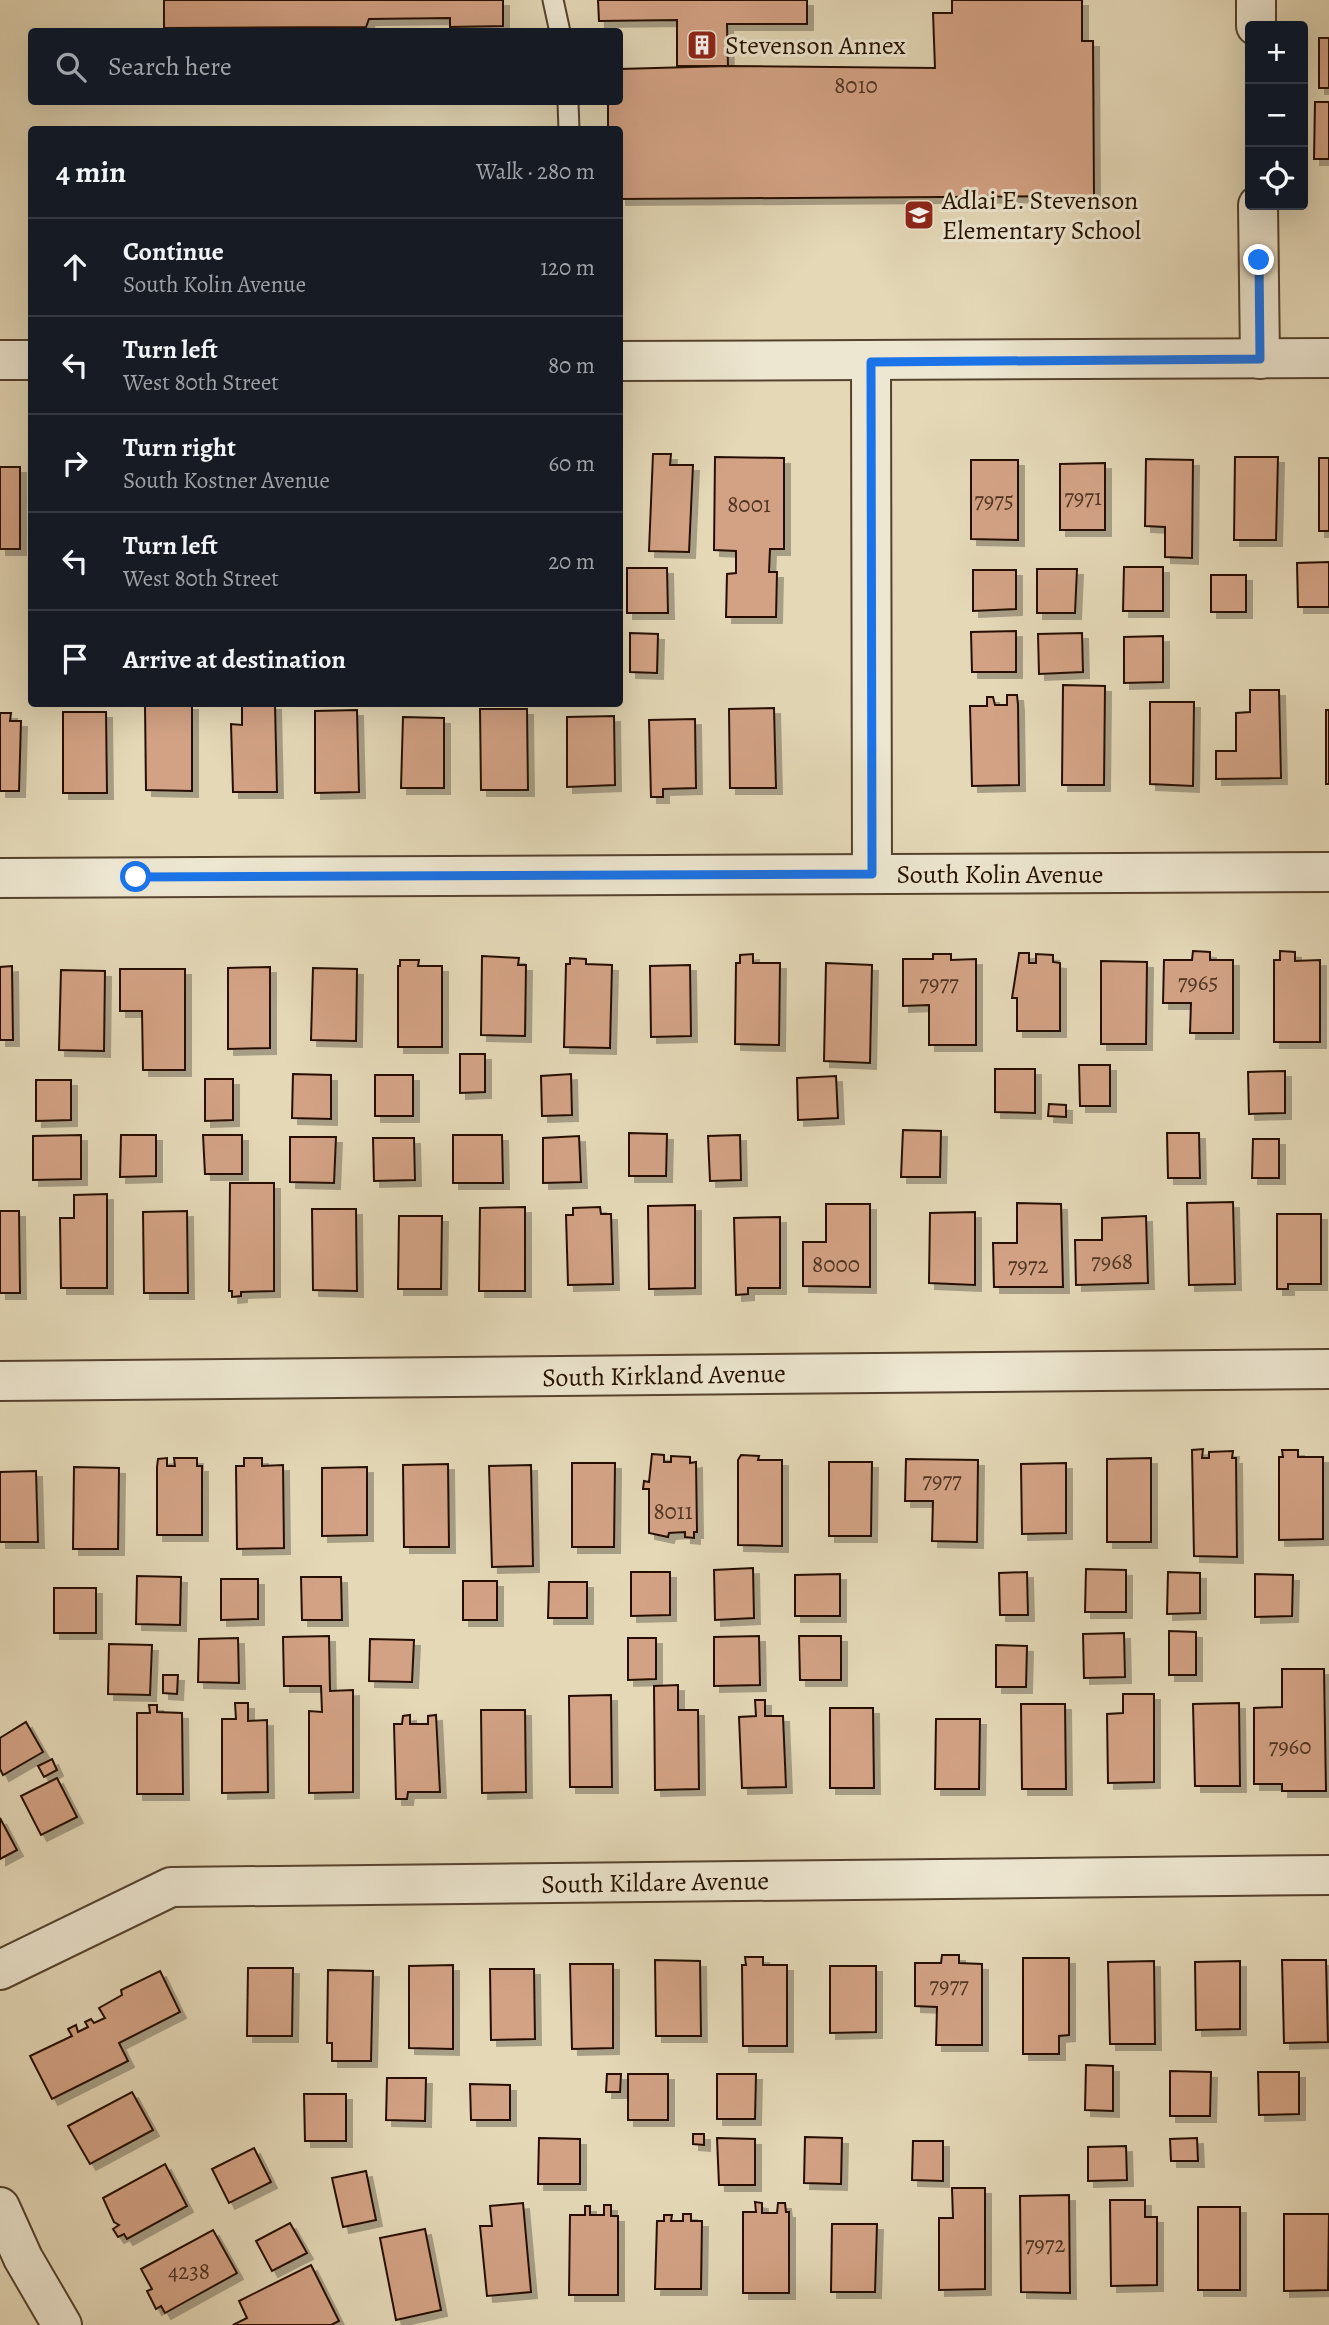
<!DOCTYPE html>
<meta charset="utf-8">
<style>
:root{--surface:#171b24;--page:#242831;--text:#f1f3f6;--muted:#9ea1a6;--line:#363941}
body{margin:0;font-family:Alegreya,serif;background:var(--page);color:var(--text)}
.controls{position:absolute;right:21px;top:21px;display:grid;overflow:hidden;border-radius:7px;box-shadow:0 7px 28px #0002}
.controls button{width:63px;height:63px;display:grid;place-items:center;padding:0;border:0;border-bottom:2px solid var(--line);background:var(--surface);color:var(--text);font:35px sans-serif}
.stop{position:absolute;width:21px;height:21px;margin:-16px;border:5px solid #1a73e8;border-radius:50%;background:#fff}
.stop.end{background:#1a73e8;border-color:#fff;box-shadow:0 2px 7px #0008}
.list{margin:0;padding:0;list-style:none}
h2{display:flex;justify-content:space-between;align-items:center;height:91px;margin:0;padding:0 28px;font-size:30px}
h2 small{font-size:23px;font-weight:400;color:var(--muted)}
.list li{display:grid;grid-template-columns:46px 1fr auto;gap:21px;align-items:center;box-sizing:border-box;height:98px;padding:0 28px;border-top:2px solid var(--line)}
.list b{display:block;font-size:26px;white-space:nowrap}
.list p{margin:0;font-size:23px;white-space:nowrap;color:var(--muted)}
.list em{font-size:23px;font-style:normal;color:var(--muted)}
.icon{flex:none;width:38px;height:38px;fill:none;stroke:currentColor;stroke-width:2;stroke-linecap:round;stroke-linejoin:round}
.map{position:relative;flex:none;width:1329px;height:2325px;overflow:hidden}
.search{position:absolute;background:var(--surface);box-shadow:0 7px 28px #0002;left:28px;top:28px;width:595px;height:77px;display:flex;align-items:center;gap:18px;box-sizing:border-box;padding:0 24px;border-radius:7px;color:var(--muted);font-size:26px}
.panel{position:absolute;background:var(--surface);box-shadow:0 7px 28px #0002;left:28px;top:126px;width:595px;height:581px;border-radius:7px}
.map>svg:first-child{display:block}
</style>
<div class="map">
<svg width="1329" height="2325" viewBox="0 0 1329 2325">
<defs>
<filter id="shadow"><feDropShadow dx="6" dy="6" stdDeviation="0" flood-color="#0004"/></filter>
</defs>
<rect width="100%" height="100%" fill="#e4d8b7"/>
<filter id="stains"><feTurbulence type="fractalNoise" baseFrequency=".00286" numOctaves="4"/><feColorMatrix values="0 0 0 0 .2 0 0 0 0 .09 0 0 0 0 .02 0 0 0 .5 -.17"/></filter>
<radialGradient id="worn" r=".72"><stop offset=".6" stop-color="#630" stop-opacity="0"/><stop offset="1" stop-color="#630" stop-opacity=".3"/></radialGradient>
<g fill="#d3a285" stroke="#251100" stroke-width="2" filter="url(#shadow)">
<path d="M164,0H503V26L450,27V18L369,19L366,27L164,28Z"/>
<path d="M598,0H807V24H727L728,66H677V20L599,21Z"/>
<path d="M952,0H1082V41H1093L1094,196L620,199V130H608V102H620V69L728,66L935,68L933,13H952Z"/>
<rect x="1319" y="38" width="10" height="50"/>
<path d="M1315,102H1329V159H1314Z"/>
<path d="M653,454H671L670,465H693L689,552L649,551Z"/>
<path d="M715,457L784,458V549H770L769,572H777L776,617H726L727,574L736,573V551L714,550Z"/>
<path d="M1235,457H1278L1276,540H1234Z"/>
<rect x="1319" y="458" width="10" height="73"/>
<path d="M1146,459L1193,460L1192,558L1165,557V527L1145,526Z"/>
<path d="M971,460H1018V540L971,539Z"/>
<path d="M1105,463V530H1060V464Z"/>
<rect x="0" y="467" width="20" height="82"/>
<path d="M1329,562V607H1298L1297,563Z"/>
<path d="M1124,567H1163V611H1123Z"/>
<path d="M627,568H667L668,613H627Z"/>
<path d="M1037,569H1077L1075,613H1037Z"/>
<path d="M973,570H1016V609L973,611Z"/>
<rect x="1211" y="575" width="35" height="37"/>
<path d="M1016,631V672H972L971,632Z"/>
<path d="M630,633L658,634L657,673L630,672Z"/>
<path d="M1082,633L1083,672L1039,674L1038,634Z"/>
<path d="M1163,636V682L1124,683V637Z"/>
<path d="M1063,685L1105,686L1104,785H1062Z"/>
<path d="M1250,690H1279L1281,778L1216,779V751H1236V713L1250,712Z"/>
<path d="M1007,695H1017L1018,705L1019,785L972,786L970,706H987V697H993L995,705H1007Z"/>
<path d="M1150,702H1194L1193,786L1150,784Z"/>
<path d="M145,704H192V791L146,790Z"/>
<path d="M242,704H275L277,792H233L231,724L242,725Z"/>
<path d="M774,708L776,788H730L729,709Z"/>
<path d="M480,709H527L528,790H481Z"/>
<path d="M357,710L359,792L315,793V711Z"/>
<rect x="1326" y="710" width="3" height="74"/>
<path d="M63,712H106L107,793H63Z"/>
<path d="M0,713H11L10,721H21L19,791H0Z"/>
<path d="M614,716L615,785L567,787V717Z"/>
<path d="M403,717L444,718V788H401Z"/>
<path d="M695,719L696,788L663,789V797H651L649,720Z"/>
<path d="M1193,951L1210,952V960H1233V1033H1190L1191,1003H1163L1164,960H1192Z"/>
<path d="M1280,951L1295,952V961L1320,960V1042H1274V960H1280Z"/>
<path d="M1019,953H1029V963H1036V954L1053,955V962L1060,963V1031H1017V998H1012Z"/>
<path d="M753,954V963H780L779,1045L735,1044L736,963H740V955Z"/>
<path d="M933,954H951V960L976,959V1045H929V1005L903,1006V959H933Z"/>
<path d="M482,956L519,958L518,965H526L525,1036L481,1035Z"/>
<path d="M570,958L586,959V964L612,965L610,1048L564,1047L566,964H570Z"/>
<path d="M400,960H419L418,966H442V1047H398V966H400Z"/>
<path d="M1101,961L1147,962L1146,1044H1101Z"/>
<path d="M826,963L872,965L870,1063L824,1061Z"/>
<path d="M690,965L691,1036L651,1037L650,966Z"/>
<path d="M12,966L13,1040H0V967Z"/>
<path d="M270,967V1048L228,1049V968Z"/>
<path d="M313,968L357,969L356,1041L311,1040Z"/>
<path d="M120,969H185V1070H143L142,1011H120Z"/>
<path d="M61,970L105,971L104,1051L59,1050Z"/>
<path d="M460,1054H485V1092L460,1093Z"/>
<path d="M1079,1065H1110V1106H1080Z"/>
<path d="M995,1069H1035V1113L995,1112Z"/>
<path d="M1285,1071V1113L1249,1114L1248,1072Z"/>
<path d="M293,1074L331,1075V1119L292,1118Z"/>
<path d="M571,1074L572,1115L542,1116L541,1076Z"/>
<rect x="375" y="1075" width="38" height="41"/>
<path d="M836,1076L838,1118L798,1120L797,1078Z"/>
<path d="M205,1079H233V1120L205,1121Z"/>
<path d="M36,1080H71V1120L36,1121Z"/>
<path d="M1049,1104L1066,1105V1117L1048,1116Z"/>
<path d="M903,1130L941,1131L940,1177H901Z"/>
<path d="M629,1133L667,1134L666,1176H629Z"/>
<path d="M1167,1133H1199L1200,1178H1168Z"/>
<path d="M81,1135V1179L33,1180V1136Z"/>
<path d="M121,1135H156V1176L120,1177Z"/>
<path d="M203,1135H242V1174H205Z"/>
<path d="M453,1135H502L503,1183H453Z"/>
<path d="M740,1135L741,1180L710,1181L708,1136Z"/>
<path d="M579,1136L581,1182L543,1183V1138Z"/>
<path d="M290,1137H336L334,1183L290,1182Z"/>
<path d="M373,1138H414L415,1180L374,1181Z"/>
<path d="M1253,1139H1279V1178H1252Z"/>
<path d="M230,1183H274V1291L241,1292V1296L232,1297V1291H229Z"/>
<path d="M107,1194V1288H61L60,1218H74V1195Z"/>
<path d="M1233,1202L1235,1284L1189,1285L1187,1203Z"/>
<path d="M1017,1203L1061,1204L1063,1287H994L993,1243H1017Z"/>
<path d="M826,1204H870V1287L803,1286V1242H826Z"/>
<path d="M695,1205V1288L649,1289L648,1206Z"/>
<path d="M525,1207V1291H479L480,1208Z"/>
<path d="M600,1207L601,1214H611L613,1284L568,1285L566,1215H573V1208Z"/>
<path d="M312,1209H356L357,1291L313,1290Z"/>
<path d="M0,1211H19L20,1293H0Z"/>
<path d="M187,1211L188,1293H144L143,1212Z"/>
<path d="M975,1212V1285L929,1283L930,1213Z"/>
<path d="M1277,1214H1321V1284H1288V1289H1277Z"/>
<path d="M399,1216H442L441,1289H398Z"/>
<path d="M1146,1216L1148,1283L1076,1285L1075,1240H1102V1218Z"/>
<path d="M780,1217V1288H748V1294L736,1295L734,1218Z"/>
<path d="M1203,1449L1202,1458H1209V1452L1233,1451L1232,1458H1236L1237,1557L1194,1556L1192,1450Z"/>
<path d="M1282,1450H1298V1457H1323V1539L1279,1540V1457H1283Z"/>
<path d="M652,1454L664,1455V1462H671V1456L690,1457V1463L696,1462L697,1532H694V1538L685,1537V1532L669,1533L668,1537L649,1533V1489H643L644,1481L649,1482Z"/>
<path d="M741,1455L759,1456L758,1460H782V1546L738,1545V1460Z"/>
<path d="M167,1458V1466H175L174,1458H197V1466H202V1535H157V1467L158,1459Z"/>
<path d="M244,1458H262V1466L283,1465L284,1548L237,1549L236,1466H244Z"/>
<path d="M1151,1458V1542H1107V1459Z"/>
<path d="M906,1459L978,1460L977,1542L932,1541L933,1501H905Z"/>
<path d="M829,1462H872L871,1536H829Z"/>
<path d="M572,1463H615L614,1547H572Z"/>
<path d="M1066,1463V1533L1022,1534L1021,1464Z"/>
<path d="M448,1464L449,1547H404L403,1465Z"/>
<path d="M531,1465L533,1566L492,1567L489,1466Z"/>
<path d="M74,1467L119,1468L118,1549H73Z"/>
<path d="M367,1467V1535L322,1536V1468Z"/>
<path d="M36,1471L38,1542H0V1472Z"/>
<path d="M753,1568L754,1618L715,1620L714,1570Z"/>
<path d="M1086,1569L1126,1570V1612H1085Z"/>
<path d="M631,1572H670V1615L631,1616Z"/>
<path d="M1027,1572L1028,1615H1000L999,1573Z"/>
<path d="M1168,1572L1200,1573V1613L1167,1614Z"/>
<path d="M840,1574V1616H795V1575Z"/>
<path d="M1255,1574L1293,1575L1292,1616L1255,1617Z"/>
<path d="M137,1576L181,1577L180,1625L136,1624Z"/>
<path d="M301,1577H341L342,1620H302Z"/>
<path d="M221,1579H258V1619L221,1620Z"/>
<rect x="463" y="1581" width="34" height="39"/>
<path d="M549,1582H587V1618H548Z"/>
<rect x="54" y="1588" width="42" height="45"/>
<path d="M1169,1631L1196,1632V1675H1169Z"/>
<path d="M1124,1633L1125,1677L1084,1678L1083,1634Z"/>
<path d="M329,1636L330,1691L353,1690V1792L309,1793V1711L322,1712L321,1686H284L283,1637Z"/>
<path d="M759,1636L760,1685L714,1686V1637Z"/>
<path d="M799,1636H841V1680H800Z"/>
<path d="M238,1638L239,1683L198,1682L199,1639Z"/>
<path d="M628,1638H656V1679L628,1680Z"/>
<path d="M370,1639L414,1640L412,1682L369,1681Z"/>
<path d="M109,1644L152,1645L150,1695L108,1694Z"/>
<path d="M996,1645L1027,1646L1026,1687H996Z"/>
<path d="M1282,1669H1324L1326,1791H1282V1784H1254V1708L1282,1707Z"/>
<path d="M163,1675H178L177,1694L163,1693Z"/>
<path d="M678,1685V1710H698L699,1789L655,1790L654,1686Z"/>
<path d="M1123,1694H1154V1782L1108,1783L1107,1714L1123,1713Z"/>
<path d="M611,1695L612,1787H570L569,1696Z"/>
<path d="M755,1700H765V1716H783L786,1787L742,1788L739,1717L756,1716Z"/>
<path d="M235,1703H248V1721L267,1720L268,1792L222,1793V1719H236Z"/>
<path d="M1239,1703L1240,1786H1195L1193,1704Z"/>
<path d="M1021,1704H1065L1066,1789H1022Z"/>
<path d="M149,1705H157V1712L182,1713L183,1794H137V1713H150Z"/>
<path d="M830,1708H873L874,1788H830Z"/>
<path d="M481,1710H525L526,1792L482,1793Z"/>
<path d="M410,1715V1724H428V1716L436,1715L440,1792H408L407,1799H396L394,1724H402L403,1716Z"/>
<path d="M936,1719H980L979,1789H935Z"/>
<path d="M26,1722L43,1752L3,1775L0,1769V1738Z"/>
<path d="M52,1759L57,1770L44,1777L38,1766Z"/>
<path d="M57,1778L77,1817L41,1835L21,1796Z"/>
<path d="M0,1818L17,1850L0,1859Z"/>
<path d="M942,1955H959V1963L982,1964V2045H936L937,2007L915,2006V1963H941Z"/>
<path d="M745,1957H763V1965H787V2046H743L742,1965H746Z"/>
<path d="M1023,1958H1069V2035L1059,2036V2054H1023Z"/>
<path d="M655,1960L700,1961L701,2036H656Z"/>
<path d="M1282,1960H1326L1328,2042L1284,2043Z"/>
<path d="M1154,1961L1155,2044H1110L1108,1962Z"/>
<path d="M1240,1961V2029L1196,2030L1195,1962Z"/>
<path d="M570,1964H613V2048L572,2049Z"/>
<path d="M453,1965V2049L409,2048V1966Z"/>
<path d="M830,1966H876V2032L830,2033Z"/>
<path d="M248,1968H293L292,2036H247Z"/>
<path d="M490,1969H534L535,2039L491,2040Z"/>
<path d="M328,1970L373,1971L371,2061H332V2043H327Z"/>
<path d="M160,1971L180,2012L119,2043L128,2061L52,2099L30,2056L72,2036L68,2029L76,2025L78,2032L88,2027L85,2022L91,2019L94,2023L105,2018L99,2008L122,1995L121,1990Z"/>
<path d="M1086,2065L1113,2066V2111L1085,2110Z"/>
<path d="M1170,2071L1211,2072L1210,2116H1170Z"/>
<path d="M1258,2072H1299V2114L1259,2115Z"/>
<path d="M607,2074H621L620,2092H606Z"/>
<rect x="628" y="2074" width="40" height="46"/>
<path d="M717,2074H756L755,2119H717Z"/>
<path d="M387,2078H426L425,2121L386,2120Z"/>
<path d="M470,2084L510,2085V2120H471Z"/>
<path d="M132,2092L153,2130L90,2164L68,2126Z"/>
<path d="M304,2094H346V2141H305Z"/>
<path d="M693,2134H704V2145L693,2144Z"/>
<path d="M805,2137L842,2138L841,2184L804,2183Z"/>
<path d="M539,2138L580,2139V2184H538Z"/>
<path d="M717,2138L755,2139V2185H719Z"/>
<path d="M1197,2138L1198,2161H1171L1170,2139Z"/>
<path d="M913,2141H943V2181L912,2180Z"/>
<path d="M1126,2146L1127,2180L1088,2181V2147Z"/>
<path d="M254,2148L271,2182L229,2203L212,2169Z"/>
<path d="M165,2164L187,2206L127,2239L124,2234L118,2237L113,2229L119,2225L114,2222L103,2198Z"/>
<path d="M366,2171L376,2220L343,2227L332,2178Z"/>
<path d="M952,2188H985V2289L939,2290V2218H953Z"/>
<path d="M1069,2195L1070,2293L1021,2292L1020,2196Z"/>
<path d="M1110,2200H1145V2217H1157V2285L1111,2286Z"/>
<path d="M755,2202L762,2203V2213H777L778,2203H785L786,2212H789V2293H743V2212H756Z"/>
<path d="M523,2203L531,2292L487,2296L480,2226H492L490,2206Z"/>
<path d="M604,2205H611V2216H618V2295H569L570,2215H585V2206H590V2215H604Z"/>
<rect x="1198" y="2207" width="42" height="83"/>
<path d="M683,2214H691V2221H702L701,2289H655L657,2221H664V2215H672L671,2221H683Z"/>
<path d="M1284,2214H1329L1328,2290L1284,2291Z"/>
<path d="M290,2223L307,2253L272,2271L256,2241Z"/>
<path d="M832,2224H877L875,2292H831Z"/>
<path d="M425,2229L441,2310L396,2320L380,2238Z"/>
<path d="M213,2230L237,2273L165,2313L161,2306L156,2309L147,2291L152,2289L141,2269Z"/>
<path d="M311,2265L339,2321L331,2325H233L247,2318L239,2301Z"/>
</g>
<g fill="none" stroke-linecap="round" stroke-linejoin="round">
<g stroke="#55432e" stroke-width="23">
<g id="service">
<path d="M553,0L560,32"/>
<path d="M568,102L569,130"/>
</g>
</g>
<g stroke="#55432e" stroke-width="42">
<g id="minor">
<path d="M1256,0V26"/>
<path d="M1258,205L1260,359"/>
<path d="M0,360H32"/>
<path d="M620,361L1329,358"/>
<path d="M871,362L872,874"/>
<path d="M0,878L1329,872"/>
<path d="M0,1381L1329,1369"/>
<path d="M0,1970L171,1887L1329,1875"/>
<path d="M0,2207L23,2258L62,2325"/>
</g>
</g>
<use href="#service" stroke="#ede6d0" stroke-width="19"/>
<use href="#minor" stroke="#ede6d0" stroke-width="38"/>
</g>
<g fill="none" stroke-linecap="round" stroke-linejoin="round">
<path stroke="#1a73e8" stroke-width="9" d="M136,877L872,874L871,362L1260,359L1259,260"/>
</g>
<defs>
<g id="building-square" transform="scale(1.575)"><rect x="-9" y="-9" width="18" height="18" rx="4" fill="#8f2418" stroke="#ede6d0"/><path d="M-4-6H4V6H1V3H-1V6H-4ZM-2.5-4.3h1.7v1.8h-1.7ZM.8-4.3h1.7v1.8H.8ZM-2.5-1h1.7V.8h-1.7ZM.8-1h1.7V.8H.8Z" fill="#fff"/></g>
<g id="school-square" transform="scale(1.575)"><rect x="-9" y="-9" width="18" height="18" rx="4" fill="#8f2418" stroke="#ede6d0"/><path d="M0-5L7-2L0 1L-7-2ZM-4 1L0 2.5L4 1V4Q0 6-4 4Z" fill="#fff"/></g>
</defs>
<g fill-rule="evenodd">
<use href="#building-square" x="702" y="45"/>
<use href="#school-square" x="919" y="215"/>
</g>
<g text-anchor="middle" stroke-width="6" stroke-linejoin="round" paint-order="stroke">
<g font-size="23" fill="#503521">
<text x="856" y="93">8010</text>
<text x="1083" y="505">7971</text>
<text x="994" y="508">7975</text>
<text x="749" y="512">8001</text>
<text x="1198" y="990">7965</text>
<text x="939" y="991">7977</text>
<text x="1112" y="1269">7968</text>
<text x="836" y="1272">8000</text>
<text x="1028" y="1273">7972</text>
<text x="942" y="1488">7977</text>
<text x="673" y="1519">8011</text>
<text x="1290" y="1754">7960</text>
<text x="949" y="1993">7977</text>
<text x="1045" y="2252">7972</text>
<text x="189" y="2279">4238</text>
</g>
<g font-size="26" fill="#251100" stroke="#ede6d0" text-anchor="start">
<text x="725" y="54">Stevenson Annex</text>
<text x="942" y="209">Adlai E. Stevenson<tspan x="942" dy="30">Elementary School</tspan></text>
</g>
<g font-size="26" fill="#251100" stroke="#ede6d0">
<text x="1000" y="883">South Kolin Avenue</text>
<text transform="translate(664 1375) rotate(-1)" y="9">South Kirkland Avenue</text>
<text transform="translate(655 1882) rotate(-1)" y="9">South Kildare Avenue</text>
</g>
</g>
<rect width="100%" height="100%" filter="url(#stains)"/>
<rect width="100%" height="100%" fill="url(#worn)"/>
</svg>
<div class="controls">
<button>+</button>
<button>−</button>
<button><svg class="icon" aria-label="locate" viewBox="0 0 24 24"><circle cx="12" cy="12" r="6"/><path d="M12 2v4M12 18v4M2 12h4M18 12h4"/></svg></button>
</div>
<div class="stop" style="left:136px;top:877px"></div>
<div class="stop end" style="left:1259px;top:260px"></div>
<div class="search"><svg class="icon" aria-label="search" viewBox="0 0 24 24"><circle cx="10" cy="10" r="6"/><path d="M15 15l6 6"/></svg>Search here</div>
<section class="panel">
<h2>4 min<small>Walk · 280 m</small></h2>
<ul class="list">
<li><svg class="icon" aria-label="ahead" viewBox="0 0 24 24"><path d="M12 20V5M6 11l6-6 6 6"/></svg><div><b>Continue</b><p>South Kolin Avenue</p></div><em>120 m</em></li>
<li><svg class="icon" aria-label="left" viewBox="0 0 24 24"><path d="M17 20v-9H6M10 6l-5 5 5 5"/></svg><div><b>Turn left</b><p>West 80th Street</p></div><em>80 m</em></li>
<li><svg class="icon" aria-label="right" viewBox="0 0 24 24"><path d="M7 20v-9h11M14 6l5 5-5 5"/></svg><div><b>Turn right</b><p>South Kostner Avenue</p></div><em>60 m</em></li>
<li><svg class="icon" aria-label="left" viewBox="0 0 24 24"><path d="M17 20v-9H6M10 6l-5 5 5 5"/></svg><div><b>Turn left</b><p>West 80th Street</p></div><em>20 m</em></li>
<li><svg class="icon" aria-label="arrive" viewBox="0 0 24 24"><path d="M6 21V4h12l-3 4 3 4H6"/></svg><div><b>Arrive at destination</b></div></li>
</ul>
</section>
</div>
